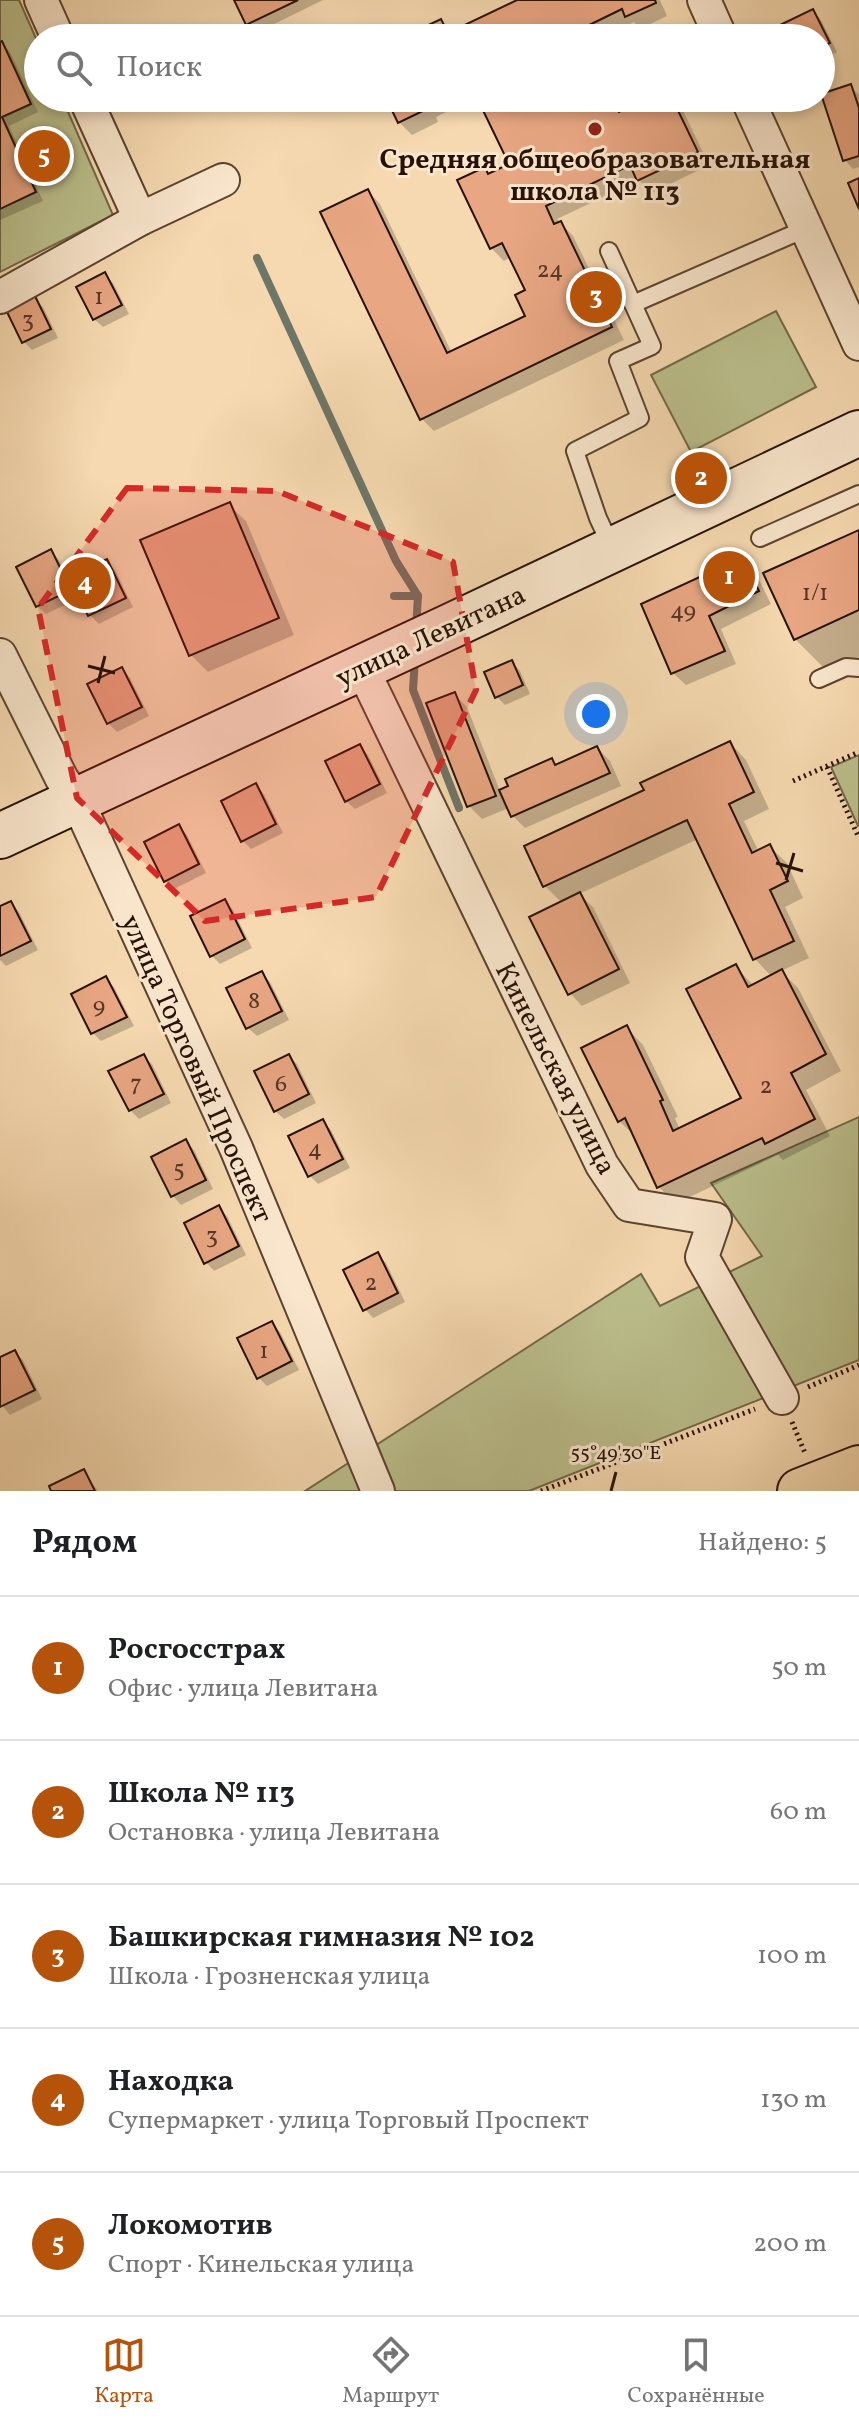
<!DOCTYPE html>
<html lang="ru">
<meta charset="utf-8">
<style>
:root{--surface:#fff;--page:#f6f6f6;--text:#202124;--muted:#757577;--line:#e0e0e0;--accent:#b45309}
body{margin:0;font-family:Vollkorn,serif;background:var(--page);color:var(--text)}
.you{position:absolute;left:596px;top:714px;width:28px;height:28px;margin:-20px;border:6px solid #fff;border-radius:50%;background:#1a73e8;box-shadow:0 0 0 12px #1a73e833}
.badge{display:grid;place-items:center;width:52px;height:52px;border-radius:50%;background:var(--accent);color:#fff;font-size:26px;font-weight:700}
.pin{position:absolute;translate:-50% -50%;border:4px solid #fff;box-shadow:0 2px 8px #0006}
.list{margin:0;padding:0;list-style:none}
h2{display:flex;justify-content:space-between;align-items:center;height:104px;margin:0;padding:0 32px;font-size:34px}
h2 small{font-size:26px;font-weight:400;color:var(--muted)}
.list li{display:grid;grid-template-columns:52px 1fr auto;gap:24px;align-items:center;box-sizing:border-box;height:144px;padding:0 32px;border-top:2px solid var(--line)}
.list b{display:block;font-size:30px;white-space:nowrap}
.list p{margin:0;font-size:26px;white-space:nowrap;color:var(--muted)}
.list em{font-size:26px;font-style:normal;color:var(--muted)}
.icon{flex:none;width:44px;height:44px;fill:none;stroke:currentColor;stroke-width:2;stroke-linecap:round;stroke-linejoin:round}
.map{position:relative;flex:none;width:859px;height:1491px;overflow:hidden}
.search{position:absolute;background:var(--surface);box-shadow:0 4px 12px #0003;left:24px;right:24px;top:24px;height:88px;display:flex;align-items:center;gap:20px;box-sizing:border-box;padding:0 28px;border-radius:44px;color:var(--muted);font-size:30px}
.sheet{height:824px;background:var(--surface)}
nav{display:flex;justify-content:space-around;align-items:center;box-sizing:border-box;height:112px;border-top:2px solid var(--line);background:var(--surface);font-size:22px;color:var(--muted)}
nav a{display:grid;justify-items:center;gap:4px}
nav .on{color:var(--accent)}
.map>svg:first-child{display:block}
</style>
<div class="map">
<svg width="859" height="1491" viewBox="0 0 859 1491">
<rect width="100%" height="100%" fill="#f6d9b0"/>
<filter id="stains"><feTurbulence type="fractalNoise" baseFrequency=".0025" numOctaves="4"/><feColorMatrix values="0 0 0 0 .2 0 0 0 0 .09 0 0 0 0 .02 0 0 0 .5 -.17"/></filter>
<radialGradient id="worn" r=".72"><stop offset=".6" stop-color="#630" stop-opacity="0"/><stop offset="1" stop-color="#630" stop-opacity=".3"/></radialGradient>
<g fill="#bbbf8c" stroke="#716849" stroke-width="2">
<path d="M0,0H19L38,43V98H62L113,215L0,272Z"/>
<path d="M776,311L816,387L691,452L651,375Z"/>
<path d="M859,755V826H858L831,767Z"/>
<path d="M859,1117V1360L529,1491H305L641,1274L660,1306L762,1256L711,1183Z"/>
</g>
<g fill="#0003">
<path d="M236,0H323L256,33L248,24Z"/>
<path d="M522,0H660L667,16L640,29L634,22L601,38H406L441,21L453,33Z"/>
<path d="M813,12L821,20L837,52L821,60V38H789Z"/>
<path d="M2,43L10,52L38,112L9,126L43,201L0,220Z"/>
<path d="M851,87L859,95V167L853,169L845,160Z"/>
<path d="M388,98H475L436,117L438,122L412,135L399,122Z"/>
<path d="M479,98H617L624,112L641,104L638,98H677L709,165L652,193L639,180L557,219L573,236L624,340L434,431L421,418L368,191L380,204L452,353L528,316V291L511,257L504,261L491,248L484,169L490,175L511,165Z"/>
<path d="M105,275L113,283L129,314L103,327L94,319Z"/>
<path d="M34,298L43,307L58,338L32,350L24,342Z"/>
<path d="M229,505L246,521L294,635L208,672L191,655L142,541Z"/>
<path d="M859,532V657L827,671L795,639Z"/>
<path d="M50,551L59,560L69,580L107,561L115,570L133,607L99,624L90,615L81,597L46,614L37,606Z"/>
<path d="M743,560L755,572L771,604L721,629L736,664L686,685L673,673Z"/>
<path d="M512,662L520,671L530,694L505,705L496,696Z"/>
<path d="M122,669L130,678L149,716L117,732L108,723Z"/>
<path d="M454,694L467,707L500,791L552,761L557,766L597,748L610,761L621,786L525,828L513,816L509,808L482,819L469,806Z"/>
<path d="M730,743L746,760L769,809L744,821L759,852L770,847L787,863L803,898L785,907L809,958L781,971L798,988L841,1071L806,1090L830,1136L783,1160L778,1155L675,1204L659,1187L637,1138L619,1121L627,1028L643,1045L678,1117L675,1118L680,1130L744,1099L735,966L754,986L772,977L755,959L698,839L579,894L593,907L630,983L582,1006L570,993L562,903L545,886L646,791Z"/>
<path d="M359,746L368,755L387,793L355,809L346,801Z"/>
<path d="M256,786L264,794L283,833L251,849L242,840Z"/>
<path d="M179,826L187,835L206,873L174,889L166,881L147,843Z"/>
<path d="M225,901L233,910L252,948L220,964L212,956Z"/>
<path d="M11,903L19,912L38,950L6,966L0,960V908Z"/>
<path d="M261,973L270,982L289,1020L257,1036L248,1028Z"/>
<path d="M106,979L114,987L134,1026L101,1041L93,1033Z"/>
<path d="M143,1056L152,1064L171,1103L139,1119L130,1110Z"/>
<path d="M288,1056L297,1064L316,1103L284,1119L275,1111Z"/>
<path d="M322,1121L331,1130L350,1168L318,1184L309,1175Z"/>
<path d="M186,1142L194,1150L213,1189L181,1205L173,1196L154,1158Z"/>
<path d="M219,1208L227,1216L246,1255L214,1271L206,1262Z"/>
<path d="M378,1255L386,1263L405,1302L373,1318L365,1309Z"/>
<path d="M271,1323L280,1332L299,1370L267,1386L259,1378Z"/>
<path d="M14,1352L23,1360L42,1399L10,1415L0,1403V1359Z"/>
<path d="M83,1471L98,1491H54Z"/>
</g>
<g fill="none" stroke-linecap="round" stroke-linejoin="round">
<g stroke="#6e7667" stroke-width="8">
<path d="M257,258L396,561L418,596L416,629"/>
<path d="M394,596H418"/>
<path d="M415,658L413,690L459,808"/>
</g>
</g>
<g fill="#e8a682" stroke="#271106" stroke-width="2">
<path d="M234,0H298L246,25Z"/>
<path d="M517,0H655L656,3L625,17L622,9L579,30L583,38H401L441,19L448,33Z"/>
<path d="M813,9L830,43L821,47V38H786L780,25Z"/>
<path d="M2,41L31,104L2,117L36,192L0,209V42Z"/>
<path d="M851,84L859,108V156L843,161L821,94Z"/>
<path d="M386,98H437L425,104L427,109L398,123Z"/>
<path d="M477,98H612L619,112L639,103L636,98H672L698,152L637,181L630,165L546,206L554,224L561,221L612,327L420,420L320,212L368,189L447,353L525,316L515,295L525,290L502,243L490,249L457,180L485,167L488,174L509,164Z"/>
<path d="M859,178V209L848,183Z"/>
<path d="M105,272L122,305L93,320L76,287Z"/>
<path d="M35,296L51,329L22,343L6,310Z"/>
<path d="M230,502L279,618L189,656L140,540Z"/>
<path d="M859,530V610L794,640L763,573Z"/>
<path d="M51,549L71,590L36,607L16,567Z"/>
<path d="M743,557L759,591L709,616L725,651L671,674L641,604Z"/>
<path d="M107,559L126,598L88,616L69,577Z"/>
<path d="M512,660L523,685L495,698L484,672Z"/>
<path d="M122,667L142,707L107,724L87,684Z"/>
<path d="M455,692L496,796L467,807L426,703Z"/>
<path d="M730,741L754,792L729,804L752,853L770,844L788,881L770,890L794,941L753,960L687,820L543,887L524,846L644,790L640,783Z"/>
<path d="M360,744L380,784L345,802L325,761Z"/>
<path d="M597,746L610,773L511,817L499,790L508,786L505,779L552,758L555,765Z"/>
<path d="M256,783L276,824L241,842L221,801Z"/>
<path d="M179,824L199,864L164,882L144,842Z"/>
<path d="M580,892L619,969L568,995L529,917Z"/>
<path d="M225,899L245,939L210,957L190,916Z"/>
<path d="M11,901L31,941L0,956V906Z"/>
<path d="M736,964L748,987L782,969L826,1054L791,1073L815,1119L765,1144L762,1138L657,1188L625,1118L618,1122L581,1048L627,1025L663,1100L660,1101L673,1131L741,1098L686,989Z"/>
<path d="M262,971L282,1011L246,1029L226,988Z"/>
<path d="M106,976L127,1017L91,1034L71,994Z"/>
<path d="M144,1054L164,1094L129,1111L108,1071Z"/>
<path d="M289,1054L309,1094L274,1112L254,1071Z"/>
<path d="M323,1119L343,1159L308,1177L288,1136Z"/>
<path d="M186,1139L206,1180L171,1197L151,1157Z"/>
<path d="M219,1205L239,1246L204,1264L184,1223Z"/>
<path d="M378,1252L398,1293L363,1311L343,1270Z"/>
<path d="M272,1321L292,1361L257,1379L237,1338Z"/>
<path d="M15,1350L35,1390L0,1407V1357Z"/>
<path d="M84,1469L95,1491H51L49,1486Z"/>
</g>
<g fill="none" stroke-linecap="round" stroke-linejoin="round">
<g stroke="#5b4330" stroke-width="20">
<g id="lane">
<path d="M609,251L652,346L618,361L640,418L575,451L598,518L612,548"/>
<path d="M633,304L805,229"/>
<path d="M760,538L859,494"/>
<path d="M819,679L846,667L859,668"/>
</g>
</g>
<g stroke="#5b4330" stroke-width="36">
<g id="street">
<path d="M41,0L58,38"/>
<path d="M704,0L721,38"/>
<path d="M85,98L140,219"/>
<path d="M747,98L859,344"/>
<path d="M0,297L140,219L223,180"/>
<path d="M0,655L62,779L77,800L236,1148L378,1491"/>
<path d="M362,668L602,1165L629,1205L715,1219L702,1257L782,1398"/>
</g>
</g>
<g stroke="#271106" stroke-width="48">
<path id="secondary" d="M0,836L451,626L859,433"/>
</g>
<g stroke="#271106" stroke-width="48">
<path id="primary" d="M800,1491L859,1468"/>
</g>
<g stroke="#271106" stroke-width="5" stroke-dasharray="2 4" stroke-linecap="butt">
<path d="M827,767L859,838"/>
<path d="M793,781L859,752"/>
<path d="M808,1387L859,1365"/>
<path d="M792,1422L805,1453"/>
<path d="M541,1491L755,1409"/>
</g>
<use href="#lane" stroke="#f9e6cc" stroke-width="16"/>
<use href="#street" stroke="#f9e6cc" stroke-width="32"/>
<use href="#secondary" stroke="#f9e6cc" stroke-width="44"/>
<use href="#primary" stroke="#f6d9b0" stroke-width="44"/>
</g>
<path fill="#d62828" fill-opacity="0.2" stroke="#d62828" stroke-width="6" stroke-dasharray="16 10" stroke-linejoin="round" d="M127,488L277,491L453,562L476,690L376,897L205,921L77,798L38,608Z"/>
<path fill="none" stroke="#271106" stroke-width="3" d="M88,666L115,673M98,683L105,656M776,863L803,871M786,880L794,853M611,1491L616,1472"/>
<circle fill="#8f2418" stroke="#f9e6cc" stroke-width="3" cx="595" cy="129" r="8"/>
<g text-anchor="middle" stroke-width="6" stroke-linejoin="round" paint-order="stroke">
<g font-size="24" fill="#573625">
<text x="550" y="277">24</text>
<text x="99" y="304">1</text>
<text x="28" y="327">3</text>
<text x="815" y="600">1/1</text>
<text x="683" y="618">49</text>
<text x="254" y="1008">8</text>
<text x="99" y="1013">9</text>
<text x="136" y="1091">7</text>
<text x="281" y="1091">6</text>
<text x="766" y="1093">2</text>
<text x="315" y="1156">4</text>
<text x="179" y="1176">5</text>
<text x="212" y="1243">3</text>
<text x="371" y="1290">2</text>
<text x="264" y="1358">1</text>
</g>
<g font-size="28" font-weight="bold" fill="#271106" stroke="#f9e6cc">
<text x="595" y="168">Средняя общеобразовательная<tspan x="595" dy="32">школа № 113</tspan></text>
</g>
<g font-size="28" fill="#271106" stroke="#f9e6cc">
<text transform="translate(430 635) rotate(-25)" y="10">улица Левитана</text>
<text transform="translate(198 1068) rotate(66)" y="10">улица Торговый Проспект</text>
<text transform="translate(557 1068) rotate(63)" y="10">Кинельская улица</text>
</g>
</g>
<g font-size="20" text-anchor="middle" fill="#271106" stroke="#f9e6cc" stroke-width="6" stroke-linejoin="round" paint-order="stroke">
<text x="616" y="1459">55°49'30"E</text>
</g>
<rect width="100%" height="100%" filter="url(#stains)"/>
<rect width="100%" height="100%" fill="url(#worn)"/>
</svg>
<div class="you"></div>
<div class="pin badge" style="left:729px;top:577px">1</div>
<div class="pin badge" style="left:701px;top:478px">2</div>
<div class="pin badge" style="left:596px;top:297px">3</div>
<div class="pin badge" style="left:85px;top:583px">4</div>
<div class="pin badge" style="left:44px;top:156px">5</div>
<div class="search"><svg class="icon" aria-label="search" viewBox="0 0 24 24"><circle cx="10" cy="10" r="6"/><path d="M15 15l6 6"/></svg>Поиск</div>
</div>
<section class="sheet">
<h2>Рядом<small>Найдено: 5</small></h2>
<ul class="list">
<li><span class="badge">1</span><div><b>Росгосстрах</b><p>Офис · улица Левитана</p></div><em>50 m</em></li>
<li><span class="badge">2</span><div><b>Школа № 113</b><p>Остановка · улица Левитана</p></div><em>60 m</em></li>
<li><span class="badge">3</span><div><b>Башкирская гимназия № 102</b><p>Школа · Грозненская улица</p></div><em>100 m</em></li>
<li><span class="badge">4</span><div><b>Находка</b><p>Супермаркет · улица Торговый Проспект</p></div><em>130 m</em></li>
<li><span class="badge">5</span><div><b>Локомотив</b><p>Спорт · Кинельская улица</p></div><em>200 m</em></li>
</ul>
</section>
<nav>
<a class="on"><svg class="icon" aria-label="map" viewBox="0 0 24 24"><path d="M3 6l6-2 6 2 6-2v14l-6 2-6-2-6 2zM9 4v14M15 6v14"/></svg>Карта</a>
<a><svg class="icon" aria-label="directions" viewBox="0 0 24 24"><path d="M12 3l9 9-9 9-9-9zM9 14v-3h6M13 9l2 2-2 2"/></svg>Маршрут</a>
<a><svg class="icon" aria-label="saved" viewBox="0 0 24 24"><path d="M7 4h10v16l-5-4-5 4z"/></svg>Сохранённые</a>
</nav>
